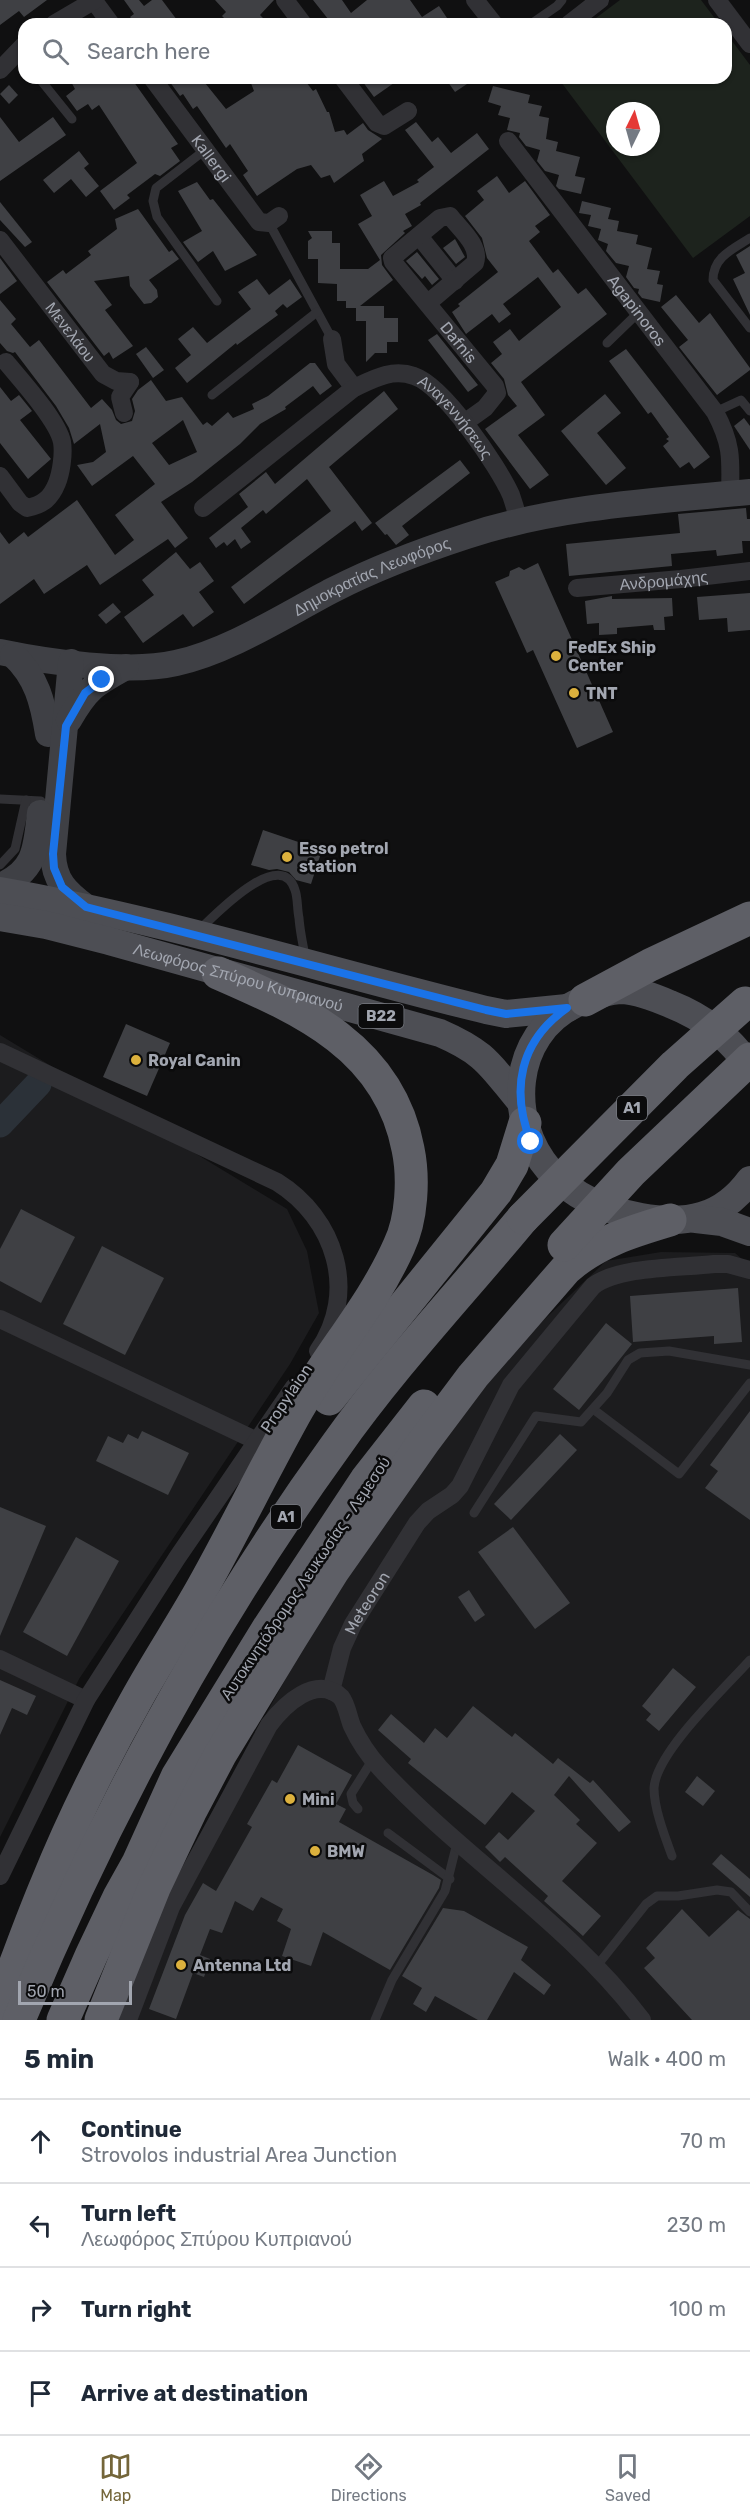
<!DOCTYPE html>
<meta charset="utf-8">
<style>
:root{--surface:#fff;--page:#f6f6f7;--text:#1f2937;--muted:#747a83;--line:#e0e1e3;--accent:#74663a}
body{margin:0;font-family:Rubik,sans-serif;background:var(--page);color:var(--text)}
.compass{position:absolute;left:606px;top:102px;width:54px;height:54px;border-radius:50%;background:var(--surface);box-shadow:0 2px 4px #0004;rotate:5deg}
.scale{position:absolute;left:18px;bottom:15px;width:114px;box-sizing:border-box;padding-left:6px;border:3px solid #a2a6b0;border-top:0;font-size:16px;line-height:21px;white-space:nowrap;color:#a2a6b0;-webkit-text-stroke:4px #0b0b0c;paint-order:stroke}
.stop{position:absolute;width:18px;height:18px;margin:-14px;border:4px solid #1a73e8;border-radius:50%;background:#fff}
.stop.end{background:#1a73e8;border-color:#fff;box-shadow:0 2px 6px #0008}
.list{margin:0;padding:0;list-style:none}
h2{display:flex;justify-content:space-between;align-items:center;height:78px;margin:0;padding:0 24px;font-size:26px}
h2 small{font-size:20px;font-weight:400;color:var(--muted)}
.list li{display:grid;grid-template-columns:39px 1fr auto;gap:18px;align-items:center;box-sizing:border-box;height:84px;padding:0 24px;border-top:2px solid var(--line)}
.list b{display:block;font-size:22px;white-space:nowrap}
.list p{margin:0;font-size:20px;white-space:nowrap;color:var(--muted)}
.list em{font-size:20px;font-style:normal;color:var(--muted)}
.icon{flex:none;width:33px;height:33px;fill:none;stroke:currentColor;stroke-width:2;stroke-linecap:round;stroke-linejoin:round}
.map{position:relative;flex:none;width:750px;height:2020px;overflow:hidden}
.search{position:absolute;background:var(--surface);box-shadow:0 2px 4px #0004;left:18px;right:18px;top:18px;height:66px;display:flex;align-items:center;gap:15px;box-sizing:border-box;padding:0 21px;border-radius:18px;color:var(--muted);font-size:22px}
.sheet{height:414px;background:var(--surface)}
nav{display:flex;justify-content:space-around;align-items:center;box-sizing:border-box;height:84px;border-top:2px solid var(--line);background:var(--surface);font-size:16px;color:var(--muted)}
nav a{display:grid;justify-items:center;gap:3px}
nav .on{color:var(--accent)}
.map>svg:first-child{display:block}
</style>
<div class="map">
<svg width="750" height="2020" viewBox="0 0 750 2020">
<rect width="100%" height="100%" fill="#101011"/>
<g fill="#1c1c1e">
<path d="M0,1035L287,1209L307,1251L319,1313L290,1364L79,1679L0,1837Z"/>
<path d="M661,1252L735,1253L750,1266V2020H120L157,1912L351,1560L506,1356L606,1261Z"/>
</g>
<g fill="#1d231d" fill-rule="evenodd">
<path d="M620,0H701L719,24H588Z"/>
<path d="M726,33L750,65V216L693,258L558,78H726ZM615,111H651V147H615Z"/>
</g>
<g fill="none" stroke-linecap="round" stroke-linejoin="round">
<path stroke="#2b3138" stroke-width="27" d="M0,1124L38,1084"/>
</g>
<g fill="#3f4044" fill-rule="evenodd">
<path d="M0,0H47L24,17L19,11L0,25Z"/>
<path d="M124,0H139L144,6L152,0H162L180,24H136L130,17L134,14Z"/>
<path d="M215,0H274L260,15L269,24H230L222,16L226,12Z"/>
<path d="M313,0H342L351,13L367,0H410L422,17L439,6L451,24H332Z"/>
<path d="M69,78H131L178,144L171,148L180,161L160,176L155,174L127,195L130,198L114,210L100,191L137,163L99,105L92,110L88,104L77,111L66,96L75,89Z"/>
<path d="M167,78H201L226,109L254,91L249,78H277L281,83L288,78H303L313,91L316,89L327,112H329L335,132L344,130L347,135L363,123L368,130L382,139L362,154L364,161L334,183L330,175L321,178L311,165L297,169L257,196L243,175L248,171L230,144L226,148L197,106L193,109L183,94L180,96Z"/>
<path d="M360,78H401L374,97Z"/>
<path d="M445,78H476L455,92Z"/>
<path d="M9,85L18,95L9,104L0,94Z"/>
<path d="M493,86L530,95L528,103L542,106L539,116L549,118L546,139L558,142L556,151L580,157L575,176L585,178L581,194L559,189L556,186L559,175L545,171L537,161L540,150L526,146L519,137L520,133L507,130L510,118L498,115L501,106L488,102Z"/>
<path d="M0,117L19,142L53,117L66,135L0,181Z"/>
<path d="M416,122L432,142L438,137L451,153L477,133L489,149L420,203L421,205L405,214L412,226L403,231L405,233L381,255L382,265L393,280L360,306H384V318H398V342H387V353H375L366,362V321H356V308H346V301H337V284L318,283V259H308V241L312,238L308,231H332V243H340V269H368L380,260L358,224L372,216L360,195L384,181L393,196L419,182L417,180L434,167L405,130Z"/>
<path d="M79,151L89,164L84,168L99,186L86,197L71,179L54,193L43,180Z"/>
<path d="M497,176L509,193L525,181L550,215L535,226L540,232L529,241L553,273L558,269L578,294L586,288L607,314L521,382L545,415L518,435L549,475L530,489L485,429L517,406L508,395L504,379L491,363L502,354L493,342L510,329L519,341L561,307L538,277L503,304L511,314L499,323L492,314L466,334L452,312L460,306L458,304L498,272L487,258L482,238L465,216L484,200L477,191Z"/>
<path d="M197,182L210,200L213,199L257,255L225,271L213,251L198,262L183,242L202,231L178,191Z"/>
<path d="M582,201L611,208L608,219L619,221L617,231L638,235L636,244L652,248L647,269L660,271L657,284L663,285L660,302L642,298L638,293L639,289L634,288L626,277L629,266L616,263L606,251L608,244L598,240L601,229L588,226L591,215L579,213Z"/>
<path d="M0,202L32,242L25,247L0,220Z"/>
<path d="M138,209L169,252L172,250L179,259L149,280L157,290L158,297L151,303L144,304L130,286L129,276L94,281L112,305L105,310L133,346L113,359L109,352L104,356L47,282L63,270L66,274L91,255L88,251L117,229L115,219Z"/>
<path d="M455,239L465,257L456,264L443,248Z"/>
<path d="M750,246V315L733,279L745,273L736,255Z"/>
<path d="M417,252L439,279L432,285L425,276L422,279L406,261Z"/>
<path d="M0,258L17,281L0,294Z"/>
<path d="M257,279L269,295L290,279L302,297L287,308L283,304L275,311L278,315L237,345L236,343L187,383L175,368L191,355L178,339L193,327L207,343L251,309L238,292Z"/>
<path d="M676,295L699,323L710,313L750,368V370L717,395L679,347L688,340L661,307Z"/>
<path d="M0,300L16,319L11,324L30,347L39,340L91,408L102,399L112,410L116,420L121,424L132,421L135,411L132,399L138,390L151,380L166,401L182,397L203,425L207,422L212,426L228,412L233,418L254,409L252,404L268,396L310,363H315L332,386L320,395L313,386L285,407L286,409L260,424L240,444L192,482L161,502L188,538L175,548L168,539L100,585L87,565L44,594L34,579L0,604V532L9,544L24,532L28,537L77,500L115,555L134,540L115,515L155,484L133,456L92,486L77,465L93,462L106,452L100,424L74,444L69,428L56,406L15,352L13,353L7,351L0,343ZM183,420L197,452L169,465L152,443Z"/>
<path d="M437,334L478,385L468,392L428,340Z"/>
<path d="M146,347L164,370L153,378L136,354Z"/>
<path d="M626,349L710,457L694,469L689,462L680,468L663,446L669,441L666,439L669,437L651,412L648,414L609,361Z"/>
<path d="M0,387L11,401L19,395L32,411L20,420L51,459L28,479L0,443Z"/>
<path d="M384,391L398,409L329,467L372,523L362,531L355,521L244,604L231,587L331,511L307,479L266,514L263,510L241,528L251,542L241,549L235,539L227,546L224,542L216,548L209,538L248,507L239,494L266,472L275,484Z"/>
<path d="M605,394L621,413L597,433L626,468L606,485L561,431Z"/>
<path d="M744,418L750,426V450L734,426Z"/>
<path d="M460,460L470,473L402,526L409,535L396,545L387,534L385,535L375,523Z"/>
<path d="M746,508L747,519H750V541H742L743,553L717,556L716,550L671,554L672,566L569,576L566,544L680,533L678,514Z"/>
<path d="M176,552L190,569L200,562L214,581L199,592L214,612L193,627L183,614L143,643L124,617L154,595L142,580Z"/>
<path d="M538,563L613,732L577,748L533,650L527,653L495,582L509,576L510,571L519,567L524,570Z"/>
<path d="M750,593V630L728,632L727,618L699,620L697,597Z"/>
<path d="M612,596V599L672,598L673,616L664,617L665,630H654L653,625L617,628V634L599,635V623L587,624L585,601Z"/>
<path d="M113,603L121,612L106,624L98,615Z"/>
<path d="M263,830L322,850L311,884L296,880L289,872L277,869L269,870L251,865Z"/>
<path d="M126,1024L170,1043L147,1096L103,1077Z"/>
<path d="M21,1209L75,1237L41,1303L0,1281V1249Z"/>
<path d="M102,1246L164,1278L125,1355L63,1324Z"/>
<path d="M738,1288L742,1342L714,1344V1336L633,1342L630,1296Z"/>
<path d="M606,1323L632,1344L579,1410L553,1389Z"/>
<path d="M750,1411V1520L705,1488L718,1471L710,1465Z"/>
<path d="M142,1431L189,1453L168,1495L96,1461L108,1436L123,1443L128,1434L138,1439Z"/>
<path d="M560,1434L577,1450L511,1520L494,1504Z"/>
<path d="M0,1507L46,1526L0,1636Z"/>
<path d="M513,1527L570,1603L535,1629L478,1552Z"/>
<path d="M76,1537L119,1561L67,1656L23,1632Z"/>
<path d="M469,1590L485,1615L475,1622L458,1597Z"/>
<path d="M673,1668L696,1687L659,1731L646,1720L651,1714L642,1706Z"/>
<path d="M0,1680L36,1696L27,1715L12,1708L0,1735Z"/>
<path d="M473,1706L512,1737L515,1733L553,1764L558,1758L590,1783L593,1780L631,1822L619,1832L569,1776L554,1795L580,1820L576,1824L597,1843L562,1881L601,1916L583,1936L544,1901L548,1896L505,1857L500,1862L485,1847L499,1832L508,1840L535,1811L512,1792L485,1825L408,1763L411,1759L378,1730L391,1714L424,1743L435,1728L447,1738Z"/>
<path d="M298,1745L352,1775L336,1804L346,1809L339,1822L433,1875L441,1880L439,1888L390,1970L323,1932L311,1966L282,1956L291,1929L277,1921L283,1909L261,1897L253,1911L235,1901L222,1933L210,1929L200,1955L210,1959L204,1977L193,1973L176,2019L149,2009L185,1915L203,1883L216,1891L252,1827L247,1824L272,1780L277,1783Z"/>
<path d="M697,1776L715,1791L703,1806L685,1792Z"/>
<path d="M721,1854L750,1879V1897L712,1864Z"/>
<path d="M443,1908L464,1911L528,1947L521,1960L551,1985L544,1995L514,1972L487,2020H478L435,1996L426,2012L413,2004L422,1988L402,1976Z"/>
<path d="M682,1909L709,1937L738,1910L750,1919V2020H692L644,1968L655,1958L646,1948Z"/>
</g>
<g fill="none" stroke-linecap="round" stroke-linejoin="round">
<g stroke="#313135" stroke-width="9">
<path d="M531,24L557,6L562,0"/>
<path d="M39,78L72,119"/>
<path d="M205,150L156,188L153,201L157,217L217,301"/>
<path d="M269,223L332,339"/>
<path d="M750,238C733,249 713,257 713,280L750,328"/>
<path d="M607,343L638,313"/>
<path d="M212,395L317,312"/>
<path d="M715,412L741,400L750,411"/>
<path d="M0,799L41,801"/>
<path d="M0,865L15,849L26,800"/>
<path d="M199,930C214,916 281,845 295,890C298,898 297,909 299,918C300,932 303,946 306,960"/>
<path d="M593,1409L679,1474L750,1383"/>
<path d="M474,1513L536,1416L581,1422L607,1393L628,1360L640,1353L669,1351L750,1365"/>
<path d="M358,1809L353,1803L351,1794L373,1759"/>
<path d="M388,1833L450,1879"/>
<path d="M672,1856C665,1837 654,1809 654,1788C656,1752 725,1688 750,1660"/>
<path d="M596,1967L646,1904L657,1896H678L717,1890L731,1892L750,1912"/>
<path d="M375,2020L392,1980L445,1891L457,1843"/>
</g>
<g stroke="#313135" stroke-width="18">
<path d="M285,0L303,24"/>
<path d="M475,0L494,24"/>
<path d="M717,0L750,44"/>
<path d="M94,1L111,24"/>
<path d="M54,24L95,0"/>
<path d="M569,24L600,0"/>
<path d="M0,70L24,45"/>
<path id="s1" d="M152,78L259,222L269,223L279,216"/>
<path d="M343,78L377,123L384,126L408,111"/>
<path id="s2" d="M508,141L715,412C732,444 731,458 730,494"/>
<path d="M419,236L455,281"/>
<path id="s3" d="M0,240L103,374L116,381L130,382"/>
<path id="s4" d="M428,303L475,263C481,246 460,229 450,216L440,218L392,258L393,262L495,386L497,393L485,408L464,423"/>
<path d="M332,339L336,364L354,388"/>
<path d="M124,413L120,397L130,382"/>
<path d="M0,476L20,503L27,508C43,505 51,498 57,483C61,473 64,454 62,442C58,421 21,380 6,362"/>
<path id="s5" d="M203,508L354,388C373,379 392,368 414,376C444,386 498,466 511,495C514,504 517,513 519,522"/>
<path id="s6" d="M577,588L681,579L750,571"/>
<path d="M0,1052L277,1182C335,1218 359,1292 318,1351"/>
<path d="M0,1319L257,1441"/>
<path d="M0,1659L86,1700"/>
<path id="s7" d="M331,1691L342,1648L353,1624L417,1523L428,1511L452,1495L460,1486L511,1385L593,1286C619,1266 681,1268 714,1264H728L750,1270"/>
<path d="M0,1876L86,1700L177,1558L294,1387"/>
<path d="M128,2020L171,1907L269,1725C284,1705 316,1674 341,1697C347,1705 348,1716 352,1726C359,1741 369,1756 380,1768C462,1857 569,1923 642,2020"/>
</g>
<g stroke="#3f4045" stroke-width="26">
<path id="s8" d="M0,652C48,662 129,674 176,663C228,652 285,615 333,590C376,568 421,551 467,536C558,506 656,501 750,492"/>
<path d="M13,655C37,677 43,703 48,734"/>
<path d="M71,662L53,854C54,881 66,892 86,907"/>
<path d="M69,720C87,688 95,684 126,667"/>
<path d="M0,886C36,871 36,848 40,813"/>
</g>
<g stroke="#4d4e54" stroke-width="28">
<path d="M0,891C165,920 324,970 486,1010L506,1014L567,1008"/>
<path id="s9" d="M0,917L46,925L109,941L440,1033C486,1053 490,1065 520,1101"/>
<path d="M750,1068C731,1038 703,1017 670,1004C656,998 638,991 623,990C608,990 588,998 575,1004C511,1035 506,1121 550,1171C574,1197 607,1211 641,1217C687,1225 722,1218 750,1180"/>
<path d="M696,1219L722,1222L750,1232"/>
</g>
<g stroke="#5e5f66" stroke-width="33">
<path d="M585,1000L650,965L750,918"/>
<path d="M329,1399L496,1192L512,1165L525,1123"/>
<path d="M0,2004C16,1964 30,1923 47,1883C72,1821 103,1759 136,1700C158,1660 183,1623 205,1583C236,1527 264,1470 295,1414C327,1356 372,1307 399,1246C412,1219 414,1178 408,1149C389,1048 303,1010 218,973"/>
<path d="M19,2020C103,1818 207,1624 335,1447C392,1366 460,1294 523,1218"/>
<path d="M63,2020L91,1956L119,1897L138,1863L177,1777L269,1627L366,1480L424,1406"/>
<path d="M101,2020L154,1888L191,1810L220,1755L290,1640L333,1571L425,1440L473,1376L566,1269C596,1242 633,1231 670,1220"/>
</g>
<g stroke="#5e5f66" stroke-width="33">
<path d="M523,1218L675,1065L745,1003"/>
<path d="M564,1245L631,1172L750,1059"/>
</g>
</g>
<g fill="none" stroke-linecap="round" stroke-linejoin="round">
<path stroke="#1a73e8" stroke-width="8" d="M102,680L85,693L66,726L53,854L54,868L62,887L86,907L486,1010L506,1014L567,1008C520,1041 510,1089 531,1142"/>
</g>
<g fill="#dcb13d" stroke="#0b0b0c" stroke-width="2">
<circle cx="556" cy="656" r="6"/>
<circle cx="574" cy="693" r="6"/>
<circle cx="287" cy="857" r="6"/>
<circle cx="136" cy="1060" r="6"/>
<circle cx="290" cy="1799" r="6"/>
<circle cx="315" cy="1851" r="6"/>
<circle cx="181" cy="1965" r="6"/>
</g>
<g text-anchor="middle" stroke-width="5" stroke-linejoin="round" paint-order="stroke">
<g fill="#0b0b0c" stroke="#75787f" stroke-width="1.5">
<rect x="358.5" y="1004" width="45" height="24" rx="4.5"/>
<rect x="617" y="1096" width="30" height="24" rx="4.5"/>
<rect x="271" y="1505" width="30" height="24" rx="4.5"/>
</g>
<g font-size="15" font-weight="bold" fill="#a2a6b0">
<text x="381" y="1021">B22</text>
<text x="632" y="1113">A1</text>
<text x="286" y="1522">A1</text>
</g>
<g font-size="16" fill="#a2a6b0" stroke="#0b0b0c">
<text dy="6" stroke="none"><textPath href="#s1" startOffset="100">Kallergi</textPath></text>
<text dy="6" stroke="none"><textPath href="#s2" startOffset="213">Agapinoros</textPath></text>
<text dy="6" stroke="none"><textPath href="#s3" startOffset="116">Μενελάου</textPath></text>
<text dy="6" stroke="none"><textPath href="#s4" startOffset="298">Dafnis</textPath></text>
<text dy="6" stroke="none"><textPath href="#s5" startOffset="315">Αναγεννήσεως</textPath></text>
<text dy="6" stroke="none"><textPath href="#s8" startOffset="392">Δημοκρατίας Λεωφόρος</textPath></text>
<text dy="6" stroke="none"><textPath href="#s6" startOffset="87">Ανδρομάχης</textPath></text>
<text dy="6" stroke="none"><textPath href="#s9" startOffset="246">Λεωφόρος Σπύρου Κυπριανού</textPath></text>
<text transform="translate(286 1398) rotate(-56)" y="6">Propylaion</text>
<text transform="translate(305 1578) rotate(-56)" y="6">Αυτοκινητόδρομος Λευκωσίας - Λεμεσού</text>
<text dy="6" stroke="none"><textPath href="#s7" startOffset="96">Meteoron</textPath></text>
</g>
<g font-size="16" font-weight="bold" fill="#a2a6b0" stroke="#0b0b0c" text-anchor="start">
<text x="568" y="653">FedEx Ship<tspan x="568" dy="18">Center</tspan></text>
<text x="586" y="699">TNT</text>
<text x="299" y="854">Esso petrol<tspan x="299" dy="18">station</tspan></text>
<text x="148" y="1066">Royal Canin</text>
<text x="302" y="1805">Mini</text>
<text x="327" y="1857">BMW</text>
<text x="193" y="1971">Antenna Ltd</text>
</g>
</g>
</svg>
<svg class="compass" viewBox="-18 -18 36 36"><path d="M0-13l5 13h-10z" fill="#e53935"/><path d="M0 13l5-13h-10z" fill="#747a83"/></svg>
<div class="scale">50 m</div>
<div class="stop" style="left:531px;top:1142px"></div>
<div class="stop end" style="left:102px;top:680px"></div>
<div class="search"><svg class="icon" aria-label="search" viewBox="0 0 24 24"><circle cx="10" cy="10" r="6"/><path d="M15 15l6 6"/></svg>Search here</div>
</div>
<section class="sheet">
<h2>5 min<small>Walk · 400 m</small></h2>
<ul class="list">
<li><svg class="icon" aria-label="ahead" viewBox="0 0 24 24"><path d="M12 20V5M6 11l6-6 6 6"/></svg><div><b>Continue</b><p>Strovolos industrial Area Junction</p></div><em>70 m</em></li>
<li><svg class="icon" aria-label="left" viewBox="0 0 24 24"><path d="M17 20v-9H6M10 6l-5 5 5 5"/></svg><div><b>Turn left</b><p>Λεωφόρος Σπύρου Κυπριανού</p></div><em>230 m</em></li>
<li><svg class="icon" aria-label="right" viewBox="0 0 24 24"><path d="M7 20v-9h11M14 6l5 5-5 5"/></svg><div><b>Turn right</b></div><em>100 m</em></li>
<li><svg class="icon" aria-label="arrive" viewBox="0 0 24 24"><path d="M6 21V4h12l-3 4 3 4H6"/></svg><div><b>Arrive at destination</b></div></li>
</ul>
</section>
<nav>
<a class="on"><svg class="icon" aria-label="map" viewBox="0 0 24 24"><path d="M3 6l6-2 6 2 6-2v14l-6 2-6-2-6 2zM9 4v14M15 6v14"/></svg>Map</a>
<a><svg class="icon" aria-label="directions" viewBox="0 0 24 24"><path d="M12 3l9 9-9 9-9-9zM9 14v-3h6M13 9l2 2-2 2"/></svg>Directions</a>
<a><svg class="icon" aria-label="saved" viewBox="0 0 24 24"><path d="M7 4h10v16l-5-4-5 4z"/></svg>Saved</a>
</nav>
